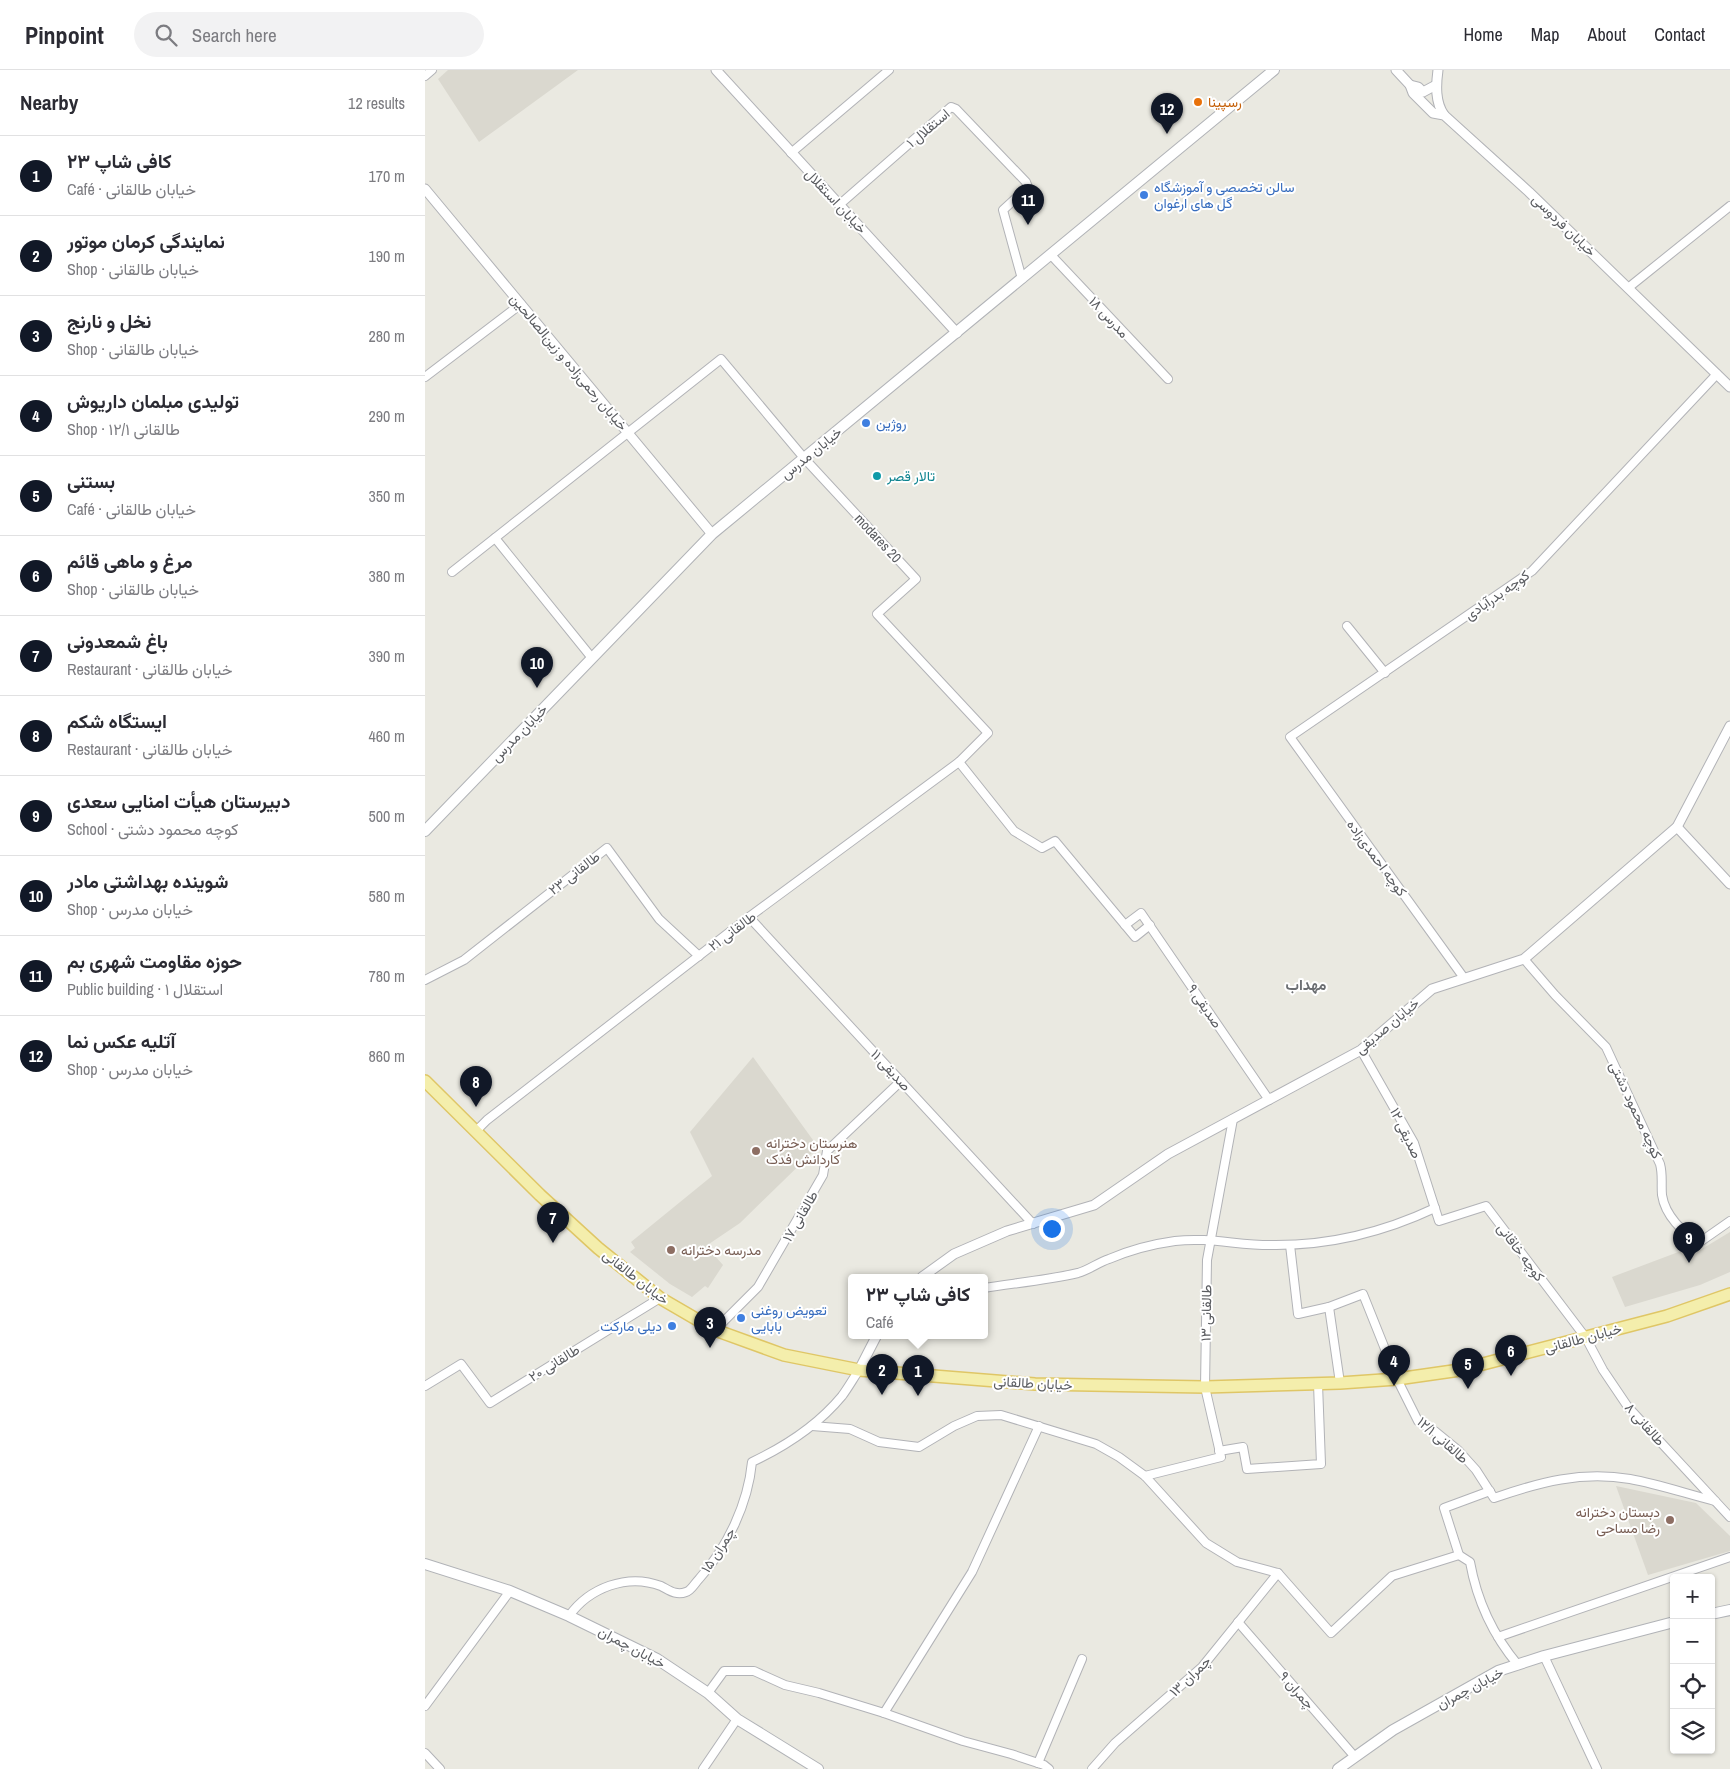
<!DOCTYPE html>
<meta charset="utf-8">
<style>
:root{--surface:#fff;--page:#f2f2f3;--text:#2b2b33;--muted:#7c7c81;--line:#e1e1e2;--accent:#111827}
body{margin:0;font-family:"Archivo Narrow",Vazirmatn,sans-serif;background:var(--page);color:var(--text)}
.controls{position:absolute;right:15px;bottom:15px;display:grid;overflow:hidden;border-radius:5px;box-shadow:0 1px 4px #0004}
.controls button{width:45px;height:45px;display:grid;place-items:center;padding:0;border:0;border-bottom:1px solid var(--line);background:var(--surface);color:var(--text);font:25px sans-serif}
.you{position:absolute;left:626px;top:1158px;width:18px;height:18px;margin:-12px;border:4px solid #fff;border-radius:50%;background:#1a73e8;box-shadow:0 0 0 8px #1a73e833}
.badge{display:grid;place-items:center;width:32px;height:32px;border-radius:50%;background:var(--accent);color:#fff;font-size:16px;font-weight:700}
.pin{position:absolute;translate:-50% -41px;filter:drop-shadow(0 1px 2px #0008)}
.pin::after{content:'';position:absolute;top:26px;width:18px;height:15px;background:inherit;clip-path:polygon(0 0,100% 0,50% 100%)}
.popup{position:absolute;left:423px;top:1204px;width:140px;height:65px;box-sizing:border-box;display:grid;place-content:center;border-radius:5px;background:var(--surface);filter:drop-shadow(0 1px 4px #0005);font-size:16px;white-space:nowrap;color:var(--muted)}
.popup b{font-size:19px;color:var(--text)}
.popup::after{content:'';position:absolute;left:50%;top:100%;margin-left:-10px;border:10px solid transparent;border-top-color:var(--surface)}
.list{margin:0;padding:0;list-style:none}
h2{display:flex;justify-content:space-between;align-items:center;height:65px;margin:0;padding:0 20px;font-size:21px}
h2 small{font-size:16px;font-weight:400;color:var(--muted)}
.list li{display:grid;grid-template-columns:32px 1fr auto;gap:15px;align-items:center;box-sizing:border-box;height:80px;padding:0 20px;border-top:1px solid var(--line)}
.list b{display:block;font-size:19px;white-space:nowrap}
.list p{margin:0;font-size:16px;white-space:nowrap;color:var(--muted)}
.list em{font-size:16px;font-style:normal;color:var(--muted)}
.icon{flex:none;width:28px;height:28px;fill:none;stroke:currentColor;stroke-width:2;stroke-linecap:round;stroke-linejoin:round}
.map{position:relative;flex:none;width:1305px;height:1699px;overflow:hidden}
header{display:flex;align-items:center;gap:30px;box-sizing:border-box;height:70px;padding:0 25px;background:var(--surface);border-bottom:1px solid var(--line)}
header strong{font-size:24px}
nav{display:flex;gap:28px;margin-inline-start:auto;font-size:18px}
.search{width:350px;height:45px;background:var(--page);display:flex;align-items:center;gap:12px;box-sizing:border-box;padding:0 18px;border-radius:28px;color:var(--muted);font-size:19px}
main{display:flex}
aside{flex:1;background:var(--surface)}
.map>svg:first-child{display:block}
</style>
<header>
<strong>Pinpoint</strong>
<div class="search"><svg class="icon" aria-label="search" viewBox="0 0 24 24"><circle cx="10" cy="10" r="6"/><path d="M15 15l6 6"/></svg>Search here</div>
<nav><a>Home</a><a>Map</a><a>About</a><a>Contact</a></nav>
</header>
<main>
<aside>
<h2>Nearby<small>12 results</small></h2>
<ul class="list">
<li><span class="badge">1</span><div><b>کافی شاپ ۲۳</b><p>Café · خیابان طالقانی</p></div><em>170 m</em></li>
<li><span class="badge">2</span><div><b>نمایندگی کرمان موتور</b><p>Shop · خیابان طالقانی</p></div><em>190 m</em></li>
<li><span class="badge">3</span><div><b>نخل و نارنج</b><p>Shop · خیابان طالقانی</p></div><em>280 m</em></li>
<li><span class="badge">4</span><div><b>تولیدی مبلمان داریوش</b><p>Shop · طالقانی ۱۲/۱</p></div><em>290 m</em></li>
<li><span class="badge">5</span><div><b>بستنی</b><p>Café · خیابان طالقانی</p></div><em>350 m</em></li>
<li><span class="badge">6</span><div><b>مرغ و ماهی قائم</b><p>Shop · خیابان طالقانی</p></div><em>380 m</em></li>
<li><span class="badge">7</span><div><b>باغ شمعدونی</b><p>Restaurant · خیابان طالقانی</p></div><em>390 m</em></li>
<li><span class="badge">8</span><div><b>ایستگاه شکم</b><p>Restaurant · خیابان طالقانی</p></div><em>460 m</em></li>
<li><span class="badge">9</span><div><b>دبیرستان هیأت امنایی سعدی</b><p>School · کوچه محمود دشتی</p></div><em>500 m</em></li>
<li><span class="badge">10</span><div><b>شوینده بهداشتی مادر</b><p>Shop · خیابان مدرس</p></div><em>580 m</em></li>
<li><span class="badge">11</span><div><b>حوزه مقاومت شهری بم</b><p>Public building · استقلال ۱</p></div><em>780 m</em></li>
<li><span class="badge">12</span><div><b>آتلیه عکس نما</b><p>Shop · خیابان مدرس</p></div><em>860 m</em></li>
</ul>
</aside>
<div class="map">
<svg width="1305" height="1699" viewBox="0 0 1305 1699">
<rect width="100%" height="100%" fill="#eae9e1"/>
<g fill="#dad8cf">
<path d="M23,0H153L54,72L13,9Z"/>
<path d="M328,987L393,1077L315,1153L281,1176L298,1195L283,1218L280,1216L267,1227L245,1214L205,1182L210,1178L206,1172L287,1106L265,1062Z"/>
<path d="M1305,1162V1202L1275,1215L1200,1237L1187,1207L1264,1178L1267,1185Z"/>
<path d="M1191,1416L1271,1433L1305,1466V1481L1223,1505Z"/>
</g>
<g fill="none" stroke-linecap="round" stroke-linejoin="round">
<g stroke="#b2b3b7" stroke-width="10">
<g id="minor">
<path d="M0,6L7,0"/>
<path d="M366,83L464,0"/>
<path d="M414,135L526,37L531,39L601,112L603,117L578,140L597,209"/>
<path d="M626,185L743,309"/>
<path d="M1203,218L1305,136"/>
<path d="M0,307L96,234"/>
<path d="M70,468L167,588"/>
<path d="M27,502L296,289L379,388L491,509L452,544L563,663L534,692L324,847L62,1050L51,1061"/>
<path d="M922,556L960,603"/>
<path d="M534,692L589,761L617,778L630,771L710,867L725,855"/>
<path d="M324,847L608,1154"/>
<path d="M700,855L716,843L844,1030"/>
<path d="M1099,889L1130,925L1181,977L1235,1094C1238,1105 1236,1114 1237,1125C1240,1145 1258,1164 1275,1172L1305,1151"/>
<path d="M1039,908L865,667L1107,501L1292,304"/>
<path d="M0,910L39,890L182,778L234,849L274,886"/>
<path d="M936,980L989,1073L1014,1151L1061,1136L1161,1268L1178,1300L1203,1337L1305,1447"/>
<path d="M865,1175L873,1244L904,1237L938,1224L972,1309L993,1351L1011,1362L1033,1380L1051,1400L1069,1428C1115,1412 1156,1401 1205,1409C1233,1414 1262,1424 1290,1431"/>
<path d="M559,1218C591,1213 622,1210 653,1203C664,1200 674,1192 684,1189C705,1180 728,1174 750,1171C783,1167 812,1175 845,1175C903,1176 957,1163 1010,1138"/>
<path d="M904,1237L915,1313"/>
<path d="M290,1260L333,1217L398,1105L402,1081L476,1011"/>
<path d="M0,1316L36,1294L65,1333L235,1228"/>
<path d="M387,1356L425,1359L454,1372L494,1377L529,1356L552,1346L576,1345L671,1374L694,1387L720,1406L781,1473L812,1492L853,1503L906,1563L967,1506L1034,1485"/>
<path d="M794,1381L818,1377L822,1399L896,1394L893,1314"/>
<path d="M720,1406L796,1387L780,1317L782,1190L808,1049"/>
<path d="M1034,1485L1045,1492C1052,1531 1067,1564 1093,1595"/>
<path d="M1034,1485L1019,1438L1065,1421"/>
<path d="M144,1546C164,1518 202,1503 236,1516C244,1520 251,1526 261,1522C266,1521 270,1513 274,1509C302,1478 323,1434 327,1392C361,1376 393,1355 417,1326C423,1318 428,1309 434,1300"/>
<path d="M813,1552L930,1687"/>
<path d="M1073,1567L1305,1487"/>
<path d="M1119,1586L1172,1699"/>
<path d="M283,1623L299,1601H329L360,1615L394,1623L459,1643L538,1671L586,1684L619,1695L624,1699"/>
<path d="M0,1636L85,1521"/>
<path d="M459,1643L547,1502L614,1356"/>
<path d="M0,1683L15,1699"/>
<path d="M613,1693L657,1589"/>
<path d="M278,1699L312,1649"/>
<path d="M667,1699L690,1673L777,1597L853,1503"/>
</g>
</g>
<g stroke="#b2b3b7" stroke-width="11">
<g id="tertiary">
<path d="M291,0L532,263"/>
<path d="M971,0L985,15L988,23L1008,43L1019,45L1104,122L1305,317"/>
<path d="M1013,0C1011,15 1010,32 1019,45"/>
<path d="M985,15L993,17L998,22L1011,15"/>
<path d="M0,119L287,464"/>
<path d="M1252,757L1305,814"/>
<path d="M497,1207L529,1184L582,1161L669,1135L743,1084L936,980L1007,919L1099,889L1252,757L1305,656"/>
<path d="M434,1300L452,1265"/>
</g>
</g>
<g stroke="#b1b3b7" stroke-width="12">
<g id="secondary">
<path d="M0,761L287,464L849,0"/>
<path d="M0,1494L85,1521L144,1546L232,1589L283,1623L312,1649L393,1699"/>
<path d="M1286,1544L1305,1540"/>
<path d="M913,1699L968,1660L1073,1601L1119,1586L1249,1552"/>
</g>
</g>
<g stroke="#dfc666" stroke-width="14">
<path id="primary" d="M0,1011L115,1125L173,1178L235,1228L290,1260L359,1285L434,1300L610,1314L780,1317L915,1313L972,1309L1035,1300L1242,1246L1305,1224"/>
</g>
<use href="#minor" stroke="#fff" stroke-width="8"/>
<use href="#tertiary" stroke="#fff" stroke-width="9"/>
<use href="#secondary" stroke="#fff" stroke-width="10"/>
<use href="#primary" stroke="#f4eeac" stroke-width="11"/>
</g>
<circle fill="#e8710a" stroke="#fff" stroke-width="2" cx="773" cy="32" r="5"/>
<g fill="#3f7fe0" stroke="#fff" stroke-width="2">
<circle cx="719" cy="125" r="5"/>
<circle cx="441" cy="353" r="5"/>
<circle cx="316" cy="1248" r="5"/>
<circle cx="247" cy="1256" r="5"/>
</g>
<circle fill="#0f9aa8" stroke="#fff" stroke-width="2" cx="452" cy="406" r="5"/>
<g fill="#8d6e63" stroke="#fff" stroke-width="2">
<circle cx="331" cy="1081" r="5"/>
<circle cx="246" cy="1180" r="5"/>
<circle cx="1245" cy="1450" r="5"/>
</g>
<g text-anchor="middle" stroke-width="4" stroke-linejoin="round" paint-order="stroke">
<g font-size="14" fill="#c56008" stroke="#fff" text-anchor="start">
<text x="783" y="37">رسپینا</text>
</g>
<g font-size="14" fill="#5a5c60" stroke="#fff">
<text transform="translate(503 58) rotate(-40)" y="5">استقلال ۱</text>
<text transform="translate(411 131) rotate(47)" y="5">خیابان استقلال</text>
<text transform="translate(1139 155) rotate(44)" y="5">خیابان فردوسی</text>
<text transform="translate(684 247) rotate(47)" y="5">مدرس ۱۸</text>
<text transform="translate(144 292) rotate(50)" y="5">خیابان رحمی‌زاده و زین‌الصالحین</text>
<text transform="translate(386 383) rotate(-39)" y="5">خیابان مدرس</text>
<text transform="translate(453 468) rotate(47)" y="5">modares 20</text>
<text transform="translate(1072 525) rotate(-35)" y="5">کوچه بدرآبادی</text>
<text transform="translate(94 663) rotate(-46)" y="5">خیابان مدرس</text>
<text transform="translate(952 788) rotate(54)" y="5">کوچه احمدی‌زاده</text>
<text transform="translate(149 803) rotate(-38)" y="5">طالقانی ۲۳</text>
<text transform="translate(307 861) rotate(-37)" y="5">طالقانی ۲۱</text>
<text transform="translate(780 936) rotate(56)" y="5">صدیقی ۹</text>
<text transform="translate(962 956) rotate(-40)" y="5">خیابان صدیقی</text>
<text transform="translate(466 1000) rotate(47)" y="5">صدیقی ۱۱</text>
<text transform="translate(1211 1040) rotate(65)" y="5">کوچه محمود دشتی</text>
<text transform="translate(981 1063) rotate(64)" y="5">صدیقی ۱۲</text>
<text transform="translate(375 1146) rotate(-60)" y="5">طالقانی ۱۷</text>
<text transform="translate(1096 1182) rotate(53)" y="5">کوچه خاقانی</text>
<text transform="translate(211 1207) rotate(38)" y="5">خیابان طالقانی</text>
<text transform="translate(781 1243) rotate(-89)" y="5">طالقانی ۱۳</text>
<text transform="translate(1158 1268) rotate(-15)" y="5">خیابان طالقانی</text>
<text transform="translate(129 1293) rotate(-32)" y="5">طالقانی ۲۰</text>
<text transform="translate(608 1313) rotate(3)" y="5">خیابان طالقانی</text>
<text transform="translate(1220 1354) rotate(48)" y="5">طالقانی ۸</text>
<text transform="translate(1018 1370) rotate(41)" y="5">طالقانی ۱۲/۱</text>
<text transform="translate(293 1480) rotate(-57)" y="5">چمران ۱۵</text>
<text transform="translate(207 1577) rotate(28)" y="5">خیابان چمران</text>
<text transform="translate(765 1606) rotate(-44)" y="5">چمران ۱۳</text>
<text transform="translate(1045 1618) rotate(-28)" y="5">خیابان چمران</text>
<text transform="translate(872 1620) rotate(49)" y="5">چمران ۹</text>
</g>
<g font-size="14" fill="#366cbe" stroke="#fff" text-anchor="start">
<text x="729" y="122">سالن تخصصی و آموزشگاه<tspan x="729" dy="16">گل های ارغوان</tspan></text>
<text x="451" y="358">روژین</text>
<text x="326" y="1245">تعویض روغنی<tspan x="326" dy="16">بابایی</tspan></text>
<text x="237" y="1261" text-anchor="end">دیلی مارکت</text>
</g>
<g font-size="14" fill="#0d838f" stroke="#fff" text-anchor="start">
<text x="462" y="411">تالار قصر</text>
</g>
<g font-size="14" fill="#785e54" stroke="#fff" text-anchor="start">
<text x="341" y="1078">هنرستان دخترانه<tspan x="341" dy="16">کاردانش فدک</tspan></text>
<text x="256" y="1185">مدرسه دخترانه</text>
<text x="1235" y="1447" text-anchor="end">دبستان دخترانه<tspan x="1235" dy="16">رضا مساحی</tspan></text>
</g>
<g font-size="15" font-weight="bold" fill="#6b6e72" stroke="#fff">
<text x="881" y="920">مهداب</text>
</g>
</g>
</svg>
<div class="controls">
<button>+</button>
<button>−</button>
<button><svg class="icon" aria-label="locate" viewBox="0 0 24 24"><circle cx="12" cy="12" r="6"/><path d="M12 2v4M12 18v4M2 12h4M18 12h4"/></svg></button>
<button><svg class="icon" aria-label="layers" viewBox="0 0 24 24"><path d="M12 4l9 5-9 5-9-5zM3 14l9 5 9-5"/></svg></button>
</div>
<div class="you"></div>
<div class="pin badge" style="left:493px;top:1326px">1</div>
<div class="popup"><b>کافی شاپ ۲۳</b>Café</div>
<div class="pin badge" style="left:457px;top:1325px">2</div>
<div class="pin badge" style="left:285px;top:1278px">3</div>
<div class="pin badge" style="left:969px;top:1316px">4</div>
<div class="pin badge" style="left:1043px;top:1319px">5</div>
<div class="pin badge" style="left:1086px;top:1306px">6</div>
<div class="pin badge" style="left:128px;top:1173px">7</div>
<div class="pin badge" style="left:51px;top:1037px">8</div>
<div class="pin badge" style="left:1264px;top:1193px">9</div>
<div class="pin badge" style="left:112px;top:618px">10</div>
<div class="pin badge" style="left:603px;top:155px">11</div>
<div class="pin badge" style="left:742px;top:64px">12</div>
</div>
</main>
